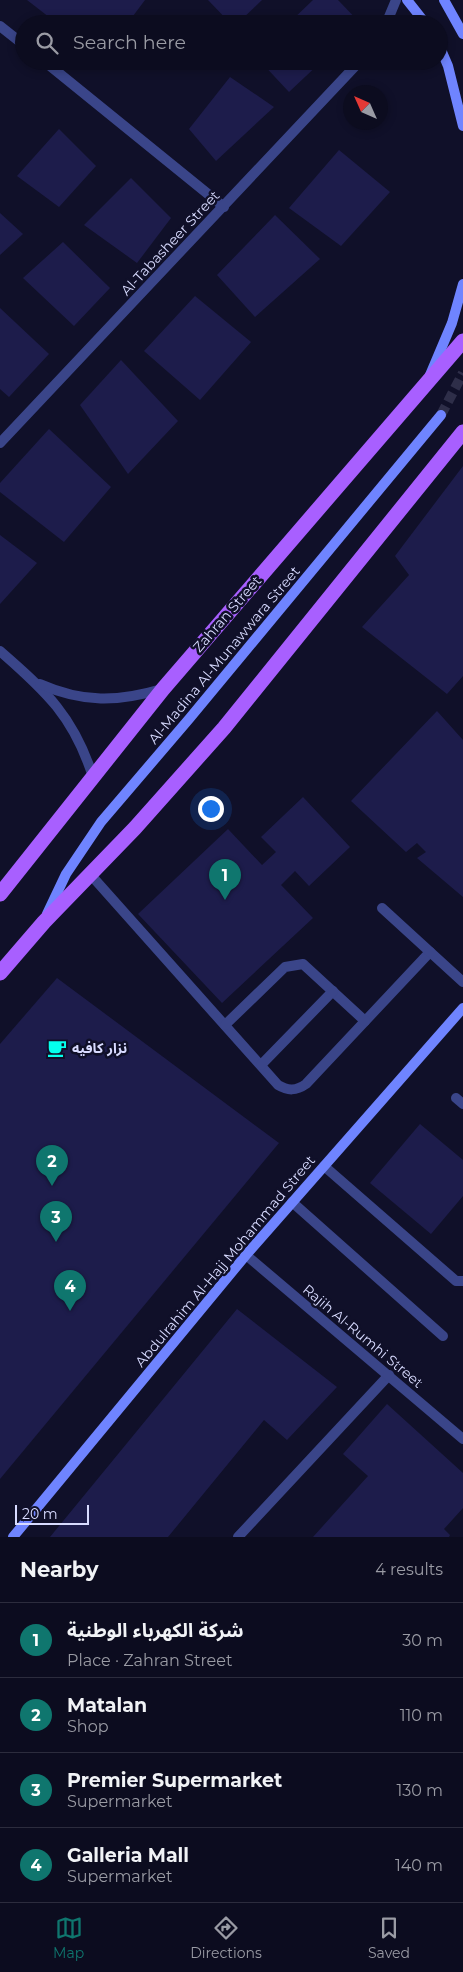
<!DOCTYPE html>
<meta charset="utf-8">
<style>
:root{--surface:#0c0c1f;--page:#151528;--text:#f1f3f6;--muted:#9a9ba4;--line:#2c2c3d;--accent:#0f766e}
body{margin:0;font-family:Montserrat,"Noto Sans Arabic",sans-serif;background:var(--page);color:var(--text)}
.compass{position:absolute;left:343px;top:85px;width:45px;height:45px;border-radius:50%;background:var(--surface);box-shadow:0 2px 8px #0003;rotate:315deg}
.scale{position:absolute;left:15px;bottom:12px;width:74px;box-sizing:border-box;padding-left:5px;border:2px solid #d8dbff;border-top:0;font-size:14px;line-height:18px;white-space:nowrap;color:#d8dbff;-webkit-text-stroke:4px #101029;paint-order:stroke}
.you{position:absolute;left:210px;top:808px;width:18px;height:18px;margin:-12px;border:4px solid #fff;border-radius:50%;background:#1a73e8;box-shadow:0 0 0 8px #1a73e833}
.badge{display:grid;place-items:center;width:32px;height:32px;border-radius:50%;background:var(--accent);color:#fff;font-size:16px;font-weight:700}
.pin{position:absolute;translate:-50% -41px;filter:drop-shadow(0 1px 2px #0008)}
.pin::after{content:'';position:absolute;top:26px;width:18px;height:15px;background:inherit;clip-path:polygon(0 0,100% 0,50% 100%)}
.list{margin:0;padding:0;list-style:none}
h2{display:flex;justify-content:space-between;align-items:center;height:65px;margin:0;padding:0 20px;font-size:21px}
h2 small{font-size:16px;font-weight:400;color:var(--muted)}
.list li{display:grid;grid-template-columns:32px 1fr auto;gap:15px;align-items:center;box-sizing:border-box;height:75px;padding:0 20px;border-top:1px solid var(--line)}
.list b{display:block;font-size:19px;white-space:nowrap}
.list p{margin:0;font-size:16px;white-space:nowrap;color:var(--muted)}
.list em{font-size:16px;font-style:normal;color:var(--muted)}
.icon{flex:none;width:28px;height:28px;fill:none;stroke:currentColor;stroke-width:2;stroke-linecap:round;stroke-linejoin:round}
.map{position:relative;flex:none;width:463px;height:1537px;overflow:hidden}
.search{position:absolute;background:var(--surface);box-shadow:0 2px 8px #0003;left:15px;right:15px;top:15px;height:55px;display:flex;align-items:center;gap:12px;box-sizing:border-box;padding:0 18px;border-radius:28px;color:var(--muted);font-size:19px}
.sheet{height:365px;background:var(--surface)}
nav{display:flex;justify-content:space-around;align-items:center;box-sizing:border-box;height:70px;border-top:1px solid var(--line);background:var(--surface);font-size:14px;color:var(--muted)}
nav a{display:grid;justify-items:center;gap:2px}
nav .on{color:var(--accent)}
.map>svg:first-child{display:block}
</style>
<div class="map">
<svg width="463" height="1537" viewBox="0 0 463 1537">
<rect width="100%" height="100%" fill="#101029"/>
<g fill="#1d1c4b">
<path d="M27,0H145L127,24H58Z"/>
<path d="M208,0H262L237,24H231Z"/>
<path d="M313,0H338L361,24H288Z"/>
<path d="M260,61H322L289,92Z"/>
<path d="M230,77L274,107L216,161L189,129Z"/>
<path d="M59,129L96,166L59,207L17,176Z"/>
<path d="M339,150L390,192L341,246L289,208Z"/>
<path d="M131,178L171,218L137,263L84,225Z"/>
<path d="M0,213L23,234L0,255Z"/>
<path d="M275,215L320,259L255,317L217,275Z"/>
<path d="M63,242L110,288L74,326L23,278Z"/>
<path d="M195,296L251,342L200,400L144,351Z"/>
<path d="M0,308L49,354L9,397L0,389Z"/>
<path d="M121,360L178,421L128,474L80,405Z"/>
<path d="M49,429L111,487L64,542L0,492V483Z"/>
<path d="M463,466V676L447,694L362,627L409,575L395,556Z"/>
<path d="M0,535L37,563L0,604Z"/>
<path d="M437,711L463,740V897L417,858L426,852L417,843L406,852L351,801Z"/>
<path d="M303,797L350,847L309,886L295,871L281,885L313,918L222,1003L138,914L228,829L262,865L276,852L261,837Z"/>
<path d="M57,978L279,1143L0,1479V1044Z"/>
<path d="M420,1124L463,1160V1196L431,1234L370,1183Z"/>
<path d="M237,1309L337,1387L287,1440L264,1420L168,1537H50Z"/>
<path d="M387,1404L463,1473V1508L444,1529L450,1535L449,1537H313L368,1476L343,1454Z"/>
</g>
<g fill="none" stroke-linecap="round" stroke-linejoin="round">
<path stroke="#2e2e49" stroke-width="10" stroke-dasharray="10 5" stroke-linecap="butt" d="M441,415L463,373"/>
<g stroke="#3a4589" stroke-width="10">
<path d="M90,874L278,1085C288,1091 296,1091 306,1084L430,952"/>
<path d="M382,908L463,982"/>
<path d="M225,1025L285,967L303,964L365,1021"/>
<path d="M261,1065L333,991"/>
<path d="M456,1098L463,1104"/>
<path d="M324,1166L456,1281H463"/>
<path d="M292,1202L443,1336"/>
<path d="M238,1537L389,1375"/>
</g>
<g stroke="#3a4589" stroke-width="10">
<path d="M386,24L396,0"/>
<path d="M0,26L24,45"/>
<path d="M44,61L224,207"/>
<path d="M0,443L360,61"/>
<path d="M0,651C46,691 74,717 93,777"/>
<path d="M40,684C83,703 118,702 162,689"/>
<path d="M246,1255L463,1439"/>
</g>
<g stroke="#6f84ff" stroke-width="10">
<path d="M407,0L426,24"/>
<path d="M444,0L463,34"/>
<path d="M439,45L448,66L463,126"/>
<path d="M430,375L452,323L463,284"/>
<path d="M47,914L66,874L101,822L189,719L441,415"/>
<path d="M13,1537L246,1255L463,1008"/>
</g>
<g stroke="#a85fff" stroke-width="15">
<path d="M0,894L163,689L463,341"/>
<path d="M0,973L44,922L135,828L224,728L463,432"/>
</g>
</g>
<defs>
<g id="cafe-bare" transform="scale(1.5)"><path d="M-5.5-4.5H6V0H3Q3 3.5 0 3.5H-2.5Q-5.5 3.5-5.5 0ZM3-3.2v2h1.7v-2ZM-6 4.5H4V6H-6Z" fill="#04ffed" stroke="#101029" stroke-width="2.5" paint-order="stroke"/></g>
</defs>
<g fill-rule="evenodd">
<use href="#cafe-bare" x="57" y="1048"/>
</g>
<g text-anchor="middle" stroke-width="5" stroke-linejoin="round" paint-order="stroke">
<g font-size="14" fill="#d8dbff" stroke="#101029">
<text transform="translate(170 243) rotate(-47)" y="5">Al-Tabasheer Street</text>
<text transform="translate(227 614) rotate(-49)" y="5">Zahran Street</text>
<text transform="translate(224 655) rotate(-50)" y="5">Al-Madina Al-Munawwara Street</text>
<text transform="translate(225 1261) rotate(-50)" y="5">Abdulrahim Al-Hajj Mohammad Street</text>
<text transform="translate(363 1336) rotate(40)" y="5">Rajih Al-Rumhi Street</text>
</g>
<g font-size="14" font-weight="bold" fill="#d8dbff" stroke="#101029" text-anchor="start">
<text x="72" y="1053">نزار كافيه</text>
</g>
</g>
</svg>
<svg class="compass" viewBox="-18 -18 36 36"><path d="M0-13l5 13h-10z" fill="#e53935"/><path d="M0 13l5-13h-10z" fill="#9a9ba4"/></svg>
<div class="scale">20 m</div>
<div class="you"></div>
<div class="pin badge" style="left:225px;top:900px">1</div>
<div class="pin badge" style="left:52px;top:1186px">2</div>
<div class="pin badge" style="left:56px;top:1242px">3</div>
<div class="pin badge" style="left:70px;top:1311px">4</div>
<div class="search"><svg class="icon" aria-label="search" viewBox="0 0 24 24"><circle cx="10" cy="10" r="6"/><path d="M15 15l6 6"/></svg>Search here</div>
</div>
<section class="sheet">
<h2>Nearby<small>4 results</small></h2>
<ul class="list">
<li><span class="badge">1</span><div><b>شركة الكهرباء الوطنية</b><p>Place · Zahran Street</p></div><em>30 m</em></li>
<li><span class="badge">2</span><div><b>Matalan</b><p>Shop</p></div><em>110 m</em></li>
<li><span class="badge">3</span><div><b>Premier Supermarket</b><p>Supermarket</p></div><em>130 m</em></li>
<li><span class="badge">4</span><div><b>Galleria Mall</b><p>Supermarket</p></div><em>140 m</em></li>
</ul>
</section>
<nav>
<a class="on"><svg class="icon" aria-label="map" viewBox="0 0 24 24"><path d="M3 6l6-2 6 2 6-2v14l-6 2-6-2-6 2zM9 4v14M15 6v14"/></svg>Map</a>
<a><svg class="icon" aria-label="directions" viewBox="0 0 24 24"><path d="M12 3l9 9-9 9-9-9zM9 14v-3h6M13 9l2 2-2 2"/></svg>Directions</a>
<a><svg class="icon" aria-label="saved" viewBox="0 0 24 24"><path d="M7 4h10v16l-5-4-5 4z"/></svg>Saved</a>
</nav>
